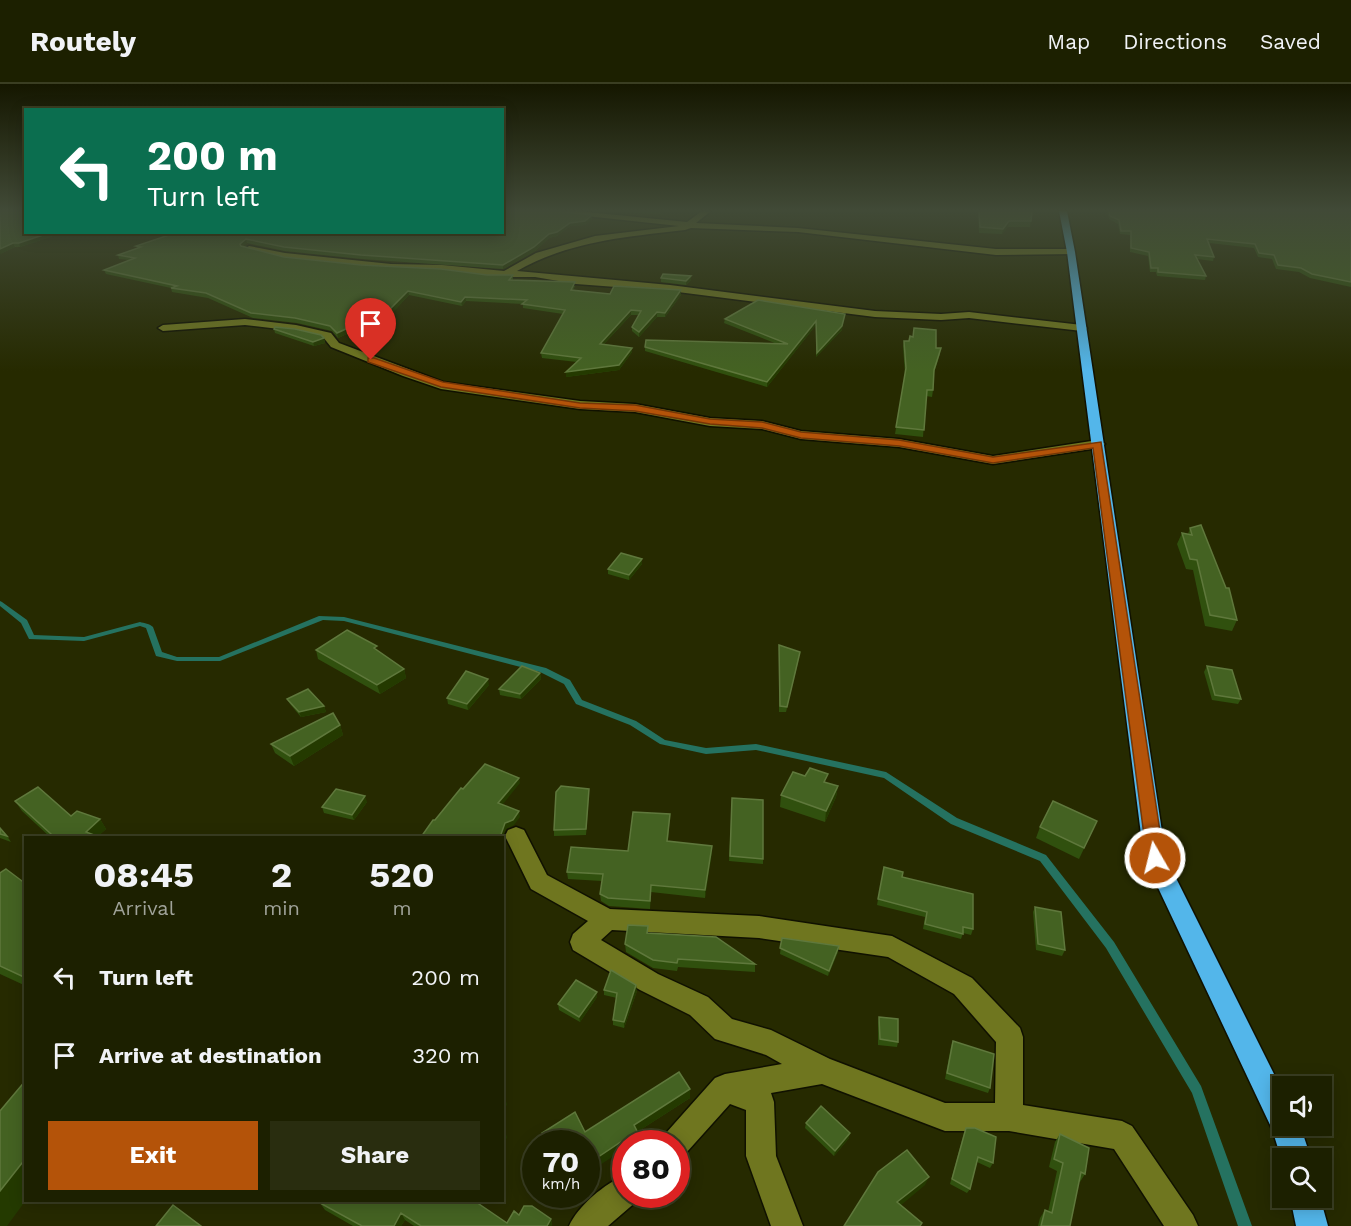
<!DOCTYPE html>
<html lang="en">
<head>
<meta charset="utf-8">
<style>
  body { margin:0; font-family:"Work Sans",sans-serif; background:#292d0f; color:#f1f3f6; height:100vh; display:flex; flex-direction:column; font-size:22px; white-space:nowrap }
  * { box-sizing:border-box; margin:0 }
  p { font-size:20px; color:#a0a399 }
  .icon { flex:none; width:33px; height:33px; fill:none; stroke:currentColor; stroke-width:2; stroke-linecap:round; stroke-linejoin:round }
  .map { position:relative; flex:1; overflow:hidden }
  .panel { position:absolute; left:24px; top:752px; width:480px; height:366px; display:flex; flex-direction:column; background:#1c2000; border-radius:0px; box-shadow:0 3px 15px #0003,0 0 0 2px #3a3e22 }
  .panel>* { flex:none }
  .banner { position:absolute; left:24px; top:24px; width:480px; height:126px; border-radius:0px; box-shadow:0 3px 15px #0003,0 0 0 2px #3a3e22; background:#0b6e4f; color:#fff; overflow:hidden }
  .tools { position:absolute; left:1272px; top:992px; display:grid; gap:12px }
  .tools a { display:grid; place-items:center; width:60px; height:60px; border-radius:0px; background:#1c2000; box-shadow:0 3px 15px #0003,0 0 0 2px #3a3e22; font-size:30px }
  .speed { position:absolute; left:522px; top:1046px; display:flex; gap:12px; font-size:30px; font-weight:700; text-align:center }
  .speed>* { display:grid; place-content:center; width:78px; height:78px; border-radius:50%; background:#1c2000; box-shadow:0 3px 15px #0003,0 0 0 2px #3a3e22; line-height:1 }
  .speed small { font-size:15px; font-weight:400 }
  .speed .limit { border:9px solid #d22; background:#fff; color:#111 }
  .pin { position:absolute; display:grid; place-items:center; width:51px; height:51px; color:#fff; margin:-62px -26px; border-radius:50% 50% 50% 0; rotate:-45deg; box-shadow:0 0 6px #0007 }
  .pin .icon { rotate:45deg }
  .me { position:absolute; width:66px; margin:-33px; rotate:352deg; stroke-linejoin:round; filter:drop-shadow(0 0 4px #0008) }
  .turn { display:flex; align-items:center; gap:21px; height:126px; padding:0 24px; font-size:27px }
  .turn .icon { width:78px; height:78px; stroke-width:2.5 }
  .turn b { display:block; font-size:42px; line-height:51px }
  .eta { display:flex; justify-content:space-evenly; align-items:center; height:102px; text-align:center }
  .eta b { font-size:36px; font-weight:700; line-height:42px }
  .primary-button { display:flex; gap:12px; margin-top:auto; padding:12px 24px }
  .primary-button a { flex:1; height:69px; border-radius:0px; background:#b45309; color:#fff; font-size:24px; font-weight:700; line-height:69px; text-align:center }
  .primary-button a+a { background:#292d0f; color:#f1f3f6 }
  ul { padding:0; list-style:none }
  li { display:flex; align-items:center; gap:18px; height:78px; padding:0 24px }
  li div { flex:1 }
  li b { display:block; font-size:22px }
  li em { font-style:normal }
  header { display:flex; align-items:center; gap:36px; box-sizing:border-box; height:84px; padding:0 30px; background:#1c2000; border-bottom:2px solid #3a3e22 }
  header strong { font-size:28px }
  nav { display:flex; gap:33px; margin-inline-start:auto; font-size:21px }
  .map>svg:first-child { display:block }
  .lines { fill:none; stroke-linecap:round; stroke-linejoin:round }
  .stream { fill:#257260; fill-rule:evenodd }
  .street-casing { stroke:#101100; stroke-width:3 }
  .highway-casing { stroke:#101100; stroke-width:3 }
  .street { fill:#6f761f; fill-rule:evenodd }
  .highway { fill:#53b6ea; fill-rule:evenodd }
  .wall { fill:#30500e }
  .shaded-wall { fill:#243a00 }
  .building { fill:#446222; stroke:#5f783c; stroke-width:1.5 }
  .route { fill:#b45309; stroke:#753606; stroke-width:1.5 }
</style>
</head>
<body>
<header>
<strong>Routely</strong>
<nav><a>Map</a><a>Directions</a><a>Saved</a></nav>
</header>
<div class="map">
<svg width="1351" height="1142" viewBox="0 0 1351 1142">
  <rect width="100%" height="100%" fill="#262a00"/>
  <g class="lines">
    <path class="stream" d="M0,517L2,518L27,536L34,551L84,553L140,538C144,539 150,540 153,543L162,568L177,573H219L319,532L344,533L546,584L570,596L582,616L636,637L665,656L706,664L756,660L886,688L957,734L1046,771L1114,858L1201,1002L1252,1142H1238L1192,1009L1106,864L1040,777L951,740L884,694L756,666L706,670L660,660L630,641L576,620L564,600L540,588L344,537L323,536L220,577H177L156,572L146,544L140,542L84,557L29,555L21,539L0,522Z"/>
    <defs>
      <g id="street">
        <path d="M554,127H577L687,138L702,127H711L696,139L798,144L996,165H1071L1074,166V170L996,171L798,148L691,144L685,146C625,153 570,157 517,187L670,201L875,227L941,230L969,228L1082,241L1087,244L1082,247L969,234L941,236L875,233L670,207L576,200L535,193H488L442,187L391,186L285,175L245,165L249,162L285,169L391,180L442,181L504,187L536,169L595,152L679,142L558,129Z"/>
        <polygon points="245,235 296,241 331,249 339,259 443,298 580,317 635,320 710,334 762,337 801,347 899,355 993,372 1098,356 1105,360 1098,364 993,380 899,363 801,355 762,345 710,342 635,328 580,325 441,305 403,292 331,263 323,253 296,247 245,241 163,247 158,244 163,241"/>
        <path d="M516,743L524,746L547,791L610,825L759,832L892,852L972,894L1020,944L1023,953V1021L1122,1037L1132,1042L1193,1131L1198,1142H1164L1114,1065L1009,1047H945L822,1000L771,1009L774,1018L776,1072L803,1142H771L746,1072V1026L730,1020L686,1069L676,1073V1059H661L666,1049L715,994L725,990L782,980L766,971L715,955L690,931L640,906L573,866L570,858L573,850L588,837L531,805L505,752L508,746ZM612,846L759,854L888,873L954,910L996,958L995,1019H945L830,975L771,946L732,935L708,913L658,890L601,856Z"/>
        <path d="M626,1091V1110H640L637,1117L608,1142H569C578,1122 605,1099 626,1091Z"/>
      </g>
      <g id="highway">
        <polygon points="1059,127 1067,127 1075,168 1166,774 1282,1006 1282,1041 1300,1041 1311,1074 1282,1074 1282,1077 1272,1045 1144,774 1067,168"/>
        <polygon points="1290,1113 1320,1113 1328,1142 1296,1142"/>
      </g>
    </defs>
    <use href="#street" class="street-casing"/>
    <use href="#highway" class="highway-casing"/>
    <use href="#street" class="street"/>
    <use href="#highway" class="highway"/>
  </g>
  <g class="wall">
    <polygon points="591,127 674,127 673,128 661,127 660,130"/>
    <polygon points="978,127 1032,127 1030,143 1008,143 1002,150 979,149"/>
    <polygon points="1107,127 1351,127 1351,203 1310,194 1299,188 1276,185 1272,175 1258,173 1254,164 1209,159 1214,173 1213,177 1197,175 1206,192 1205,196 1157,192 1156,188 1150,188 1148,172 1130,168 1130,151 1120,150 1118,140 1109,135"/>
    <polygon points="557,128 592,135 585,141 570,142 557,152 549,154 535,167 503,185 362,175 285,167 247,159 242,163 284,173 361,181 487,191 513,191 513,196 575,202 573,206 610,210 681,206 681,211 665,233 657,233 639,253 632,247 632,243 639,231 631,231 604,260 632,264 632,268 619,286 566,293 566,288 577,278 542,274 541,269 563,230 523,224 523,220 466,217 462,222 409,211 391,230 338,254 332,247 297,239 253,234 208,214 172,208 171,204 106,190 104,186 129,176 119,175 118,171 137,164 136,162 174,150 165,148 502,148"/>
    <polygon points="26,148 65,148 20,163 15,163 0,170"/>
    <polygon points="691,192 691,196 686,201 661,198 661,194"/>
    <polygon points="758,216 842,246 816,273 816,241 767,303 645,267 645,263 777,260 724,239 725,235"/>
    <polygon points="274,245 324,254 325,259 314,262 275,249"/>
    <polygon points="904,257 909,257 936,264 940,270 934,289 933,306 932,313 926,312 923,353 895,350 905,290 903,262"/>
    <polygon points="1190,444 1237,536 1232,547 1205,542 1193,486 1186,485 1177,460 1182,449 1188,450"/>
    <polygon points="642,475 642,480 629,496 608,490 608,485"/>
    <polygon points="779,561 799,574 786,628 779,628"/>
    <polygon points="316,566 378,567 404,585 406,594 380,610 318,575"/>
    <polygon points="1207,582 1241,615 1238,620 1212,616 1204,588"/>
    <polygon points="540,589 541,595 521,615 500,611 499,605"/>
    <polygon points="489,601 468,626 448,620 447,614"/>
    <polygon points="287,615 324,622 326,628 301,633 290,620"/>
    <polygon points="340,641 343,651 294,682 275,669 271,660"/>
    <polygon points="827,699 838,702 836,713 825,738 780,723 781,711"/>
    <polygon points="589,705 589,710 586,751 554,752 554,746"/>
    <polygon points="732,714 763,775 763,780 729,777"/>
    <polygon points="15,717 71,732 100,735 106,745 97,753 49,752 22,727"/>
    <polygon points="367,718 354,736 324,729 322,723"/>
    <polygon points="670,730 668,757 712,762 705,814 651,808 650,825 609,822 601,817 600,810 602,797 568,795 567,788 628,767"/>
    <polygon points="1097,737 1079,775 1036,754 1040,743"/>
    <polygon points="0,744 7,752 11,758 0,754"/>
    <polygon points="884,783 902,793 973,845 971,851 963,849 961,855 923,845 925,833 877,821"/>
    <polygon points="0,789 26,800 26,902 0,890"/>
    <polygon points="1035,823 1065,866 1062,872 1036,866 1033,828"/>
    <polygon points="648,842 648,849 755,880 755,888 678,883 677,887 653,884 626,868 625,860"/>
    <polygon points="782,854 838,868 828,892 780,870"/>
    <polygon points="604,906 637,907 624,944 613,941 613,936 617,914 604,911"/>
    <polygon points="597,908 597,913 580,938 559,926 558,920"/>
    <polygon points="879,933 898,958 897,963 878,961 878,938"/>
    <polygon points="953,957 990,1004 988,1009 945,995 951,962"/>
    <polygon points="690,1005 690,1014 637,1048 638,1056 633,1059 544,1059 544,1058 542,1049 585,1048"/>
    <polygon points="806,1039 849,1054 834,1072 805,1044"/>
    <polygon points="966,1044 993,1079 990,1084 977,1078 970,1105 967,1109 950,1100 964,1049"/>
    <polygon points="1060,1050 1085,1090 1080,1098 1079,1097 1070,1142 1038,1142 1040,1134 1045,1126 1048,1128 1057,1087 1049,1083 1055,1058"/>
    <polygon points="320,1119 507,1139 519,1131 551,1135 552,1142 414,1142 405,1136 401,1142 353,1142 325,1126"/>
  </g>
  <g class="shaded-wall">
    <polygon points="592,131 592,135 585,141 570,142 557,152 549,154 535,167 503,185 503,181 549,150 570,139"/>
    <polygon points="1009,137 1008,143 1002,150 1003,145"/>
    <polygon points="52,148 65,148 20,163 19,159"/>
    <polygon points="246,155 247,159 241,164 240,160"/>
    <polygon points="13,159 15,163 0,170 0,165"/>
    <polygon points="691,192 691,196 686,201 686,197"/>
    <polygon points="681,206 681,211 665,233 665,229"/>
    <polygon points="408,207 409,211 391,230 338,254 337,249"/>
    <polygon points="465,213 466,217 462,222 461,218"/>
    <polygon points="631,226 631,231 600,264 600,260"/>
    <polygon points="657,228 657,233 639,253 639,248"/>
    <polygon points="845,230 842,246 816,273 817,269"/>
    <polygon points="816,237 816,241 767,303 767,298"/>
    <polygon points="324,254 325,259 314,262 313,258"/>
    <polygon points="632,264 632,268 619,286 566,293 566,288"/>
    <polygon points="642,475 642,480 629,496 629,491"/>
    <polygon points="404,585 406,594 380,610 377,601"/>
    <polygon points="540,589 541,595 521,615 520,610"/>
    <polygon points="488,595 489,601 468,626 467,620"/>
    <polygon points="324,622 326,628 301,633 299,628"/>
    <polygon points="340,641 343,651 294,682 290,672"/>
    <polygon points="519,694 520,699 499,725 498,719"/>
    <polygon points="838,702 836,713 825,738 826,727"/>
    <polygon points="365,712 367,718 354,736 352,731"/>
    <polygon points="519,727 520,733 514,741 506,745 502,754 502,753 500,753 505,739"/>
    <polygon points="100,735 106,745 97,753 89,753 86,748"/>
    <polygon points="712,762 712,770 705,814 705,806"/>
    <polygon points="839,862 838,868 828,892 829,887"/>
    <polygon points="636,901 637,907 624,944 624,938"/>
    <polygon points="597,908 597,913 580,938 579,933"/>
    <polygon points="690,1005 690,1014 637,1048 638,1056 633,1059 626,1059 626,1064 586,1090 586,1081 634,1041"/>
    <polygon points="505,1013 507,1021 502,1025 502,1015"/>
    <polygon points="505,1046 507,1054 502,1058 502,1048"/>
    <polygon points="850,1049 849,1054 834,1072 835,1067"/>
    <polygon points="26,1074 26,1116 7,1142 0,1142 0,1107"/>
    <polygon points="929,1093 925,1101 894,1127 897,1118"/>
    <polygon points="401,1129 405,1136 401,1142 394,1142"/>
    <polygon points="551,1135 552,1142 547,1142"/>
  </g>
  <g class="building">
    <polygon points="0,127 26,127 26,148 52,148 19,159 13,159 0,165"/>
    <polygon points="502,127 556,127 592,131 585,137 570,139 557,148 549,150 534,163 503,181 361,171 284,163 246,155 240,160 241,162 284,173 361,181 441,185 487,191 513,191 509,196 575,198 571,206 610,210 614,202 681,206 665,229 657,228 639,248 632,243 641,227 631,226 600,260 632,264 619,281 566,288 581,274 541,269 565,226 522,220 527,216 465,213 461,218 408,207 390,225 337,249 330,242 295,234 251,229 206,209 171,204 177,202 104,186 135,174 118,171 141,163 136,162 178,148 502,148"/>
    <polygon points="979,127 1032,127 1031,137 1009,137 1003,145 980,143"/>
    <polygon points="1109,127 1351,127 1351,198 1312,190 1301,184 1278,181 1274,171 1259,169 1255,160 1207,155 1214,173 1195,171 1206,192 1158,188 1158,184 1151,184 1149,168 1131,164 1131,147 1121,147 1119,136 1110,132"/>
    <polygon points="663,190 691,192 686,197 661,194"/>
    <polygon points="758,216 845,230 842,242 817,269 816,237 767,298 645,263 646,256 788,260 725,235"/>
    <polygon points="275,243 295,245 321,251 324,254 313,258 274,245"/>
    <polygon points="914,244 936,246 936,264 941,264 934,286 933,306 927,306 924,346 896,343 906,284 904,257 909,257 910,252 913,253"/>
    <polygon points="1201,441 1226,504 1229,504 1237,536 1210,531 1197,476 1190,475 1182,449 1192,451 1190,444"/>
    <polygon points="621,469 642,475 629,491 608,485"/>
    <polygon points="347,546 377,562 374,564 404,585 377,601 316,566"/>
    <polygon points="779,561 800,568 787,623 780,622"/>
    <polygon points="522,582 540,589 520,610 499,605"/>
    <polygon points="1207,582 1232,586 1241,615 1215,611"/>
    <polygon points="466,587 488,595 467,620 447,614"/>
    <polygon points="308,605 324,622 299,628 287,615"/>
    <polygon points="333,629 340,641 290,672 271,660"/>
    <polygon points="485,680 519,694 498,719 519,727 513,736 505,739 500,753 421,753 433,736 435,736 461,704 463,705"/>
    <polygon points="810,684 828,690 824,698 838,702 826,727 781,711 793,688 805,692"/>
    <polygon points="561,702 589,705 586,745 554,746 556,708"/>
    <polygon points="38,703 71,732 77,727 100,735 86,748 97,752 95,753 48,753 51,750 15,717"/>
    <polygon points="336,705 365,712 352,731 322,723"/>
    <polygon points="732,714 763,716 763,775 730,772"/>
    <polygon points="1053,717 1097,737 1084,764 1040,743"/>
    <polygon points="633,728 670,730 667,757 712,762 705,806 651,801 650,817 608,814 600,810 603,790 567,788 571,763 628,767"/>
    <polygon points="0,744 7,752 0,750"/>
    <polygon points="884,783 903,788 902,793 973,810 973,845 963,843 963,850 925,840 927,828 878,815"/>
    <polygon points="6,785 26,800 26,894 0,882 0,789"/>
    <polygon points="1035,823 1061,828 1065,866 1038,860"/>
    <polygon points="628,841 648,842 647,849 716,853 755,880 678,875 677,879 653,876 625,860"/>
    <polygon points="782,854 839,862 829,887 780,864"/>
    <polygon points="611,886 636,901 624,938 613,936 617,909 604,906"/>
    <polygon points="576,896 597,908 579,933 558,920"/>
    <polygon points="879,933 898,935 898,958 880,955"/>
    <polygon points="953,957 994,970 990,1004 947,989"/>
    <polygon points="679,988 690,1005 634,1041 637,1047 586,1081 586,1059 547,1059 542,1049 575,1028 585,1048"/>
    <polygon points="26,996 26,1074 0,1107 0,1027"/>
    <polygon points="821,1022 850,1049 835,1067 806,1039"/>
    <polygon points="966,1044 975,1044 996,1053 993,1079 978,1073 970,1105 952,1095"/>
    <polygon points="1060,1050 1089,1064 1085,1090 1081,1088 1070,1142 1041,1142 1045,1126 1052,1129 1063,1079 1054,1075"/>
    <polygon points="907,1066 929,1093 897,1118 922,1139 920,1142 844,1142 878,1088"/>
    <polygon points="322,1116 473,1116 507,1139 514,1127 519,1131 524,1122 532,1122 551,1135 547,1142 421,1142 401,1129 394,1142 362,1142 320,1119"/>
    <polygon points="173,1121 201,1142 156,1142"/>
  </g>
  <linearGradient id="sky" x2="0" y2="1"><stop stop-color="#151700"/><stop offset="0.44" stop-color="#414a37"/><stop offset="1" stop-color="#414a37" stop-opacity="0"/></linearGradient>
  <rect width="1351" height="287" fill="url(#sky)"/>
  <polygon class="route" points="368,274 374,274 443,298 580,319 635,321 710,335 762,338 801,348 899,356 993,373 1101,358 1164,774 1161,779 1155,781 1149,779 1147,774 1093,364 993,379 899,362 801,354 762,344 710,340 635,327 580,324 441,303 368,278"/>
</svg>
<div class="tools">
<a><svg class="icon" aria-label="sound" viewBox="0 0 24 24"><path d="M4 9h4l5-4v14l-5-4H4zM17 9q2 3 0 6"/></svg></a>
<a><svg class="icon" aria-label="search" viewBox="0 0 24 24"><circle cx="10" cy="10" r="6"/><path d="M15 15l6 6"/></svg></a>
</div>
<div class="speed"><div>70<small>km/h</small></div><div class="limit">80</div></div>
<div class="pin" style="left:371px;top:276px;background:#d93025"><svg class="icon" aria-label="arrive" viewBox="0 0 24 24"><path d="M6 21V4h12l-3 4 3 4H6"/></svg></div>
<svg class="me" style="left:1155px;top:774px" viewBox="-20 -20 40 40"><circle r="17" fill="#b45309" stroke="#fff" stroke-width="3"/><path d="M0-11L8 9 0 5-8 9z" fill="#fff"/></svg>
<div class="banner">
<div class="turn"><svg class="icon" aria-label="left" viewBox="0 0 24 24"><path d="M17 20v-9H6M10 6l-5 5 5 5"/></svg><div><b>200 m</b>Turn left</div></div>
</div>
<section class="panel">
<div class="eta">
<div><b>08:45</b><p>Arrival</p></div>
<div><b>2</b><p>min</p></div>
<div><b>520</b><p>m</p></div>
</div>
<ul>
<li><svg class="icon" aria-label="left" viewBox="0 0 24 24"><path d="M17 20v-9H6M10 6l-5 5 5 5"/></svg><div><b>Turn left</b></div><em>200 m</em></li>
<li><svg class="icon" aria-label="arrive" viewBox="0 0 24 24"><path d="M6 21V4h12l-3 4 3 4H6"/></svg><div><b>Arrive at destination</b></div><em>320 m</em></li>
</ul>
<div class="primary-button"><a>Exit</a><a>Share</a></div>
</section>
</div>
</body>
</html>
